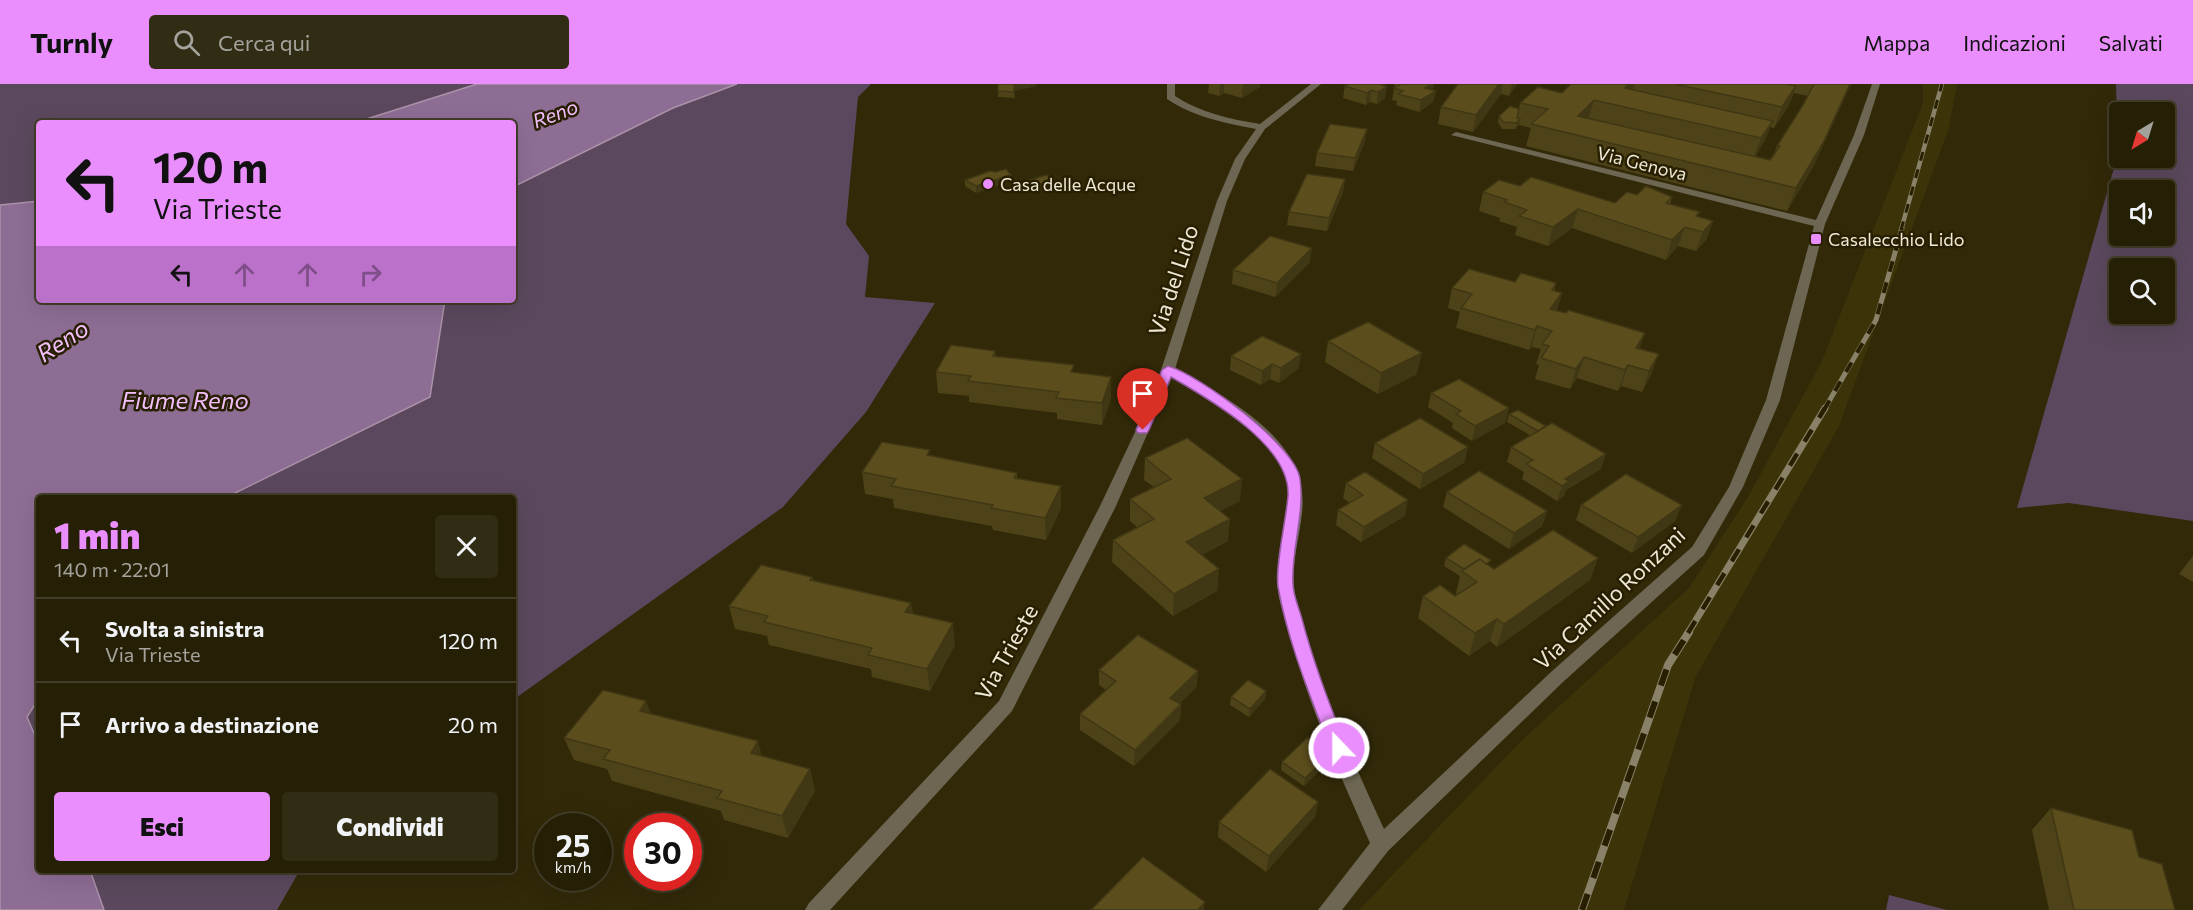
<!DOCTYPE html>
<html lang="it">
<head>
<meta charset="utf-8">
<style>
  body { margin:0; font-family:Commissioner,sans-serif; background:#312c14; color:#f1f3f6; height:100vh; display:flex; flex-direction:column; font-size:22px; white-space:nowrap }
  * { box-sizing:border-box; margin:0 }
  p { font-size:20px; color:#a3a29b }
  .icon { flex:none; width:33px; height:33px; fill:none; stroke:currentColor; stroke-width:2; stroke-linecap:round; stroke-linejoin:round }
  .map { position:relative; flex:1; overflow:hidden }
  .drawer { position:absolute; left:36px; top:411px; width:480px; height:378px; display:flex; flex-direction:column; background:#251f06; border-radius:6px; box-shadow:0 6px 24px #0002,0 0 0 2px #423d28 }
  .drawer>* { flex:none }
  .hud { position:absolute; left:36px; top:36px; width:480px; height:183px; border-radius:6px; box-shadow:0 6px 24px #0002,0 0 0 2px #423d28; background:#ea8dfd; color:#111; overflow:hidden }
  .needle { width:39px; rotate:218deg }
  .controls { position:absolute; left:2109px; top:18px; display:grid; gap:12px }
  .controls a { display:grid; place-items:center; width:66px; height:66px; border-radius:6px; background:#251f06; box-shadow:0 6px 24px #0002,0 0 0 2px #423d28; font-size:30px }
  .speed { position:absolute; left:534px; top:729px; display:flex; gap:12px; font-size:30px; font-weight:700; text-align:center }
  .speed>* { display:grid; place-content:center; width:78px; height:78px; border-radius:50%; background:#251f06; box-shadow:0 6px 24px #0002,0 0 0 2px #423d28; line-height:1 }
  .speed small { font-size:15px; font-weight:400 }
  .speed .limit { border:9px solid #d22; background:#fff; color:#111 }
  .pin { position:absolute; display:grid; place-items:center; width:51px; height:51px; color:#fff; margin:-62px -26px; border-radius:50% 50% 50% 0; rotate:-45deg; box-shadow:0 0 6px #0007 }
  .pin .icon { rotate:45deg }
  .me { position:absolute; width:66px; margin:-33px; rotate:338deg; stroke-linejoin:round; filter:drop-shadow(0 0 4px #0008) }
  .turn { display:flex; align-items:center; gap:21px; height:126px; padding:0 18px; font-size:27px }
  .turn .icon { width:78px; height:78px; stroke-width:2.5 }
  .turn b { display:block; font-size:42px; line-height:51px }
  .lanes { display:flex; align-items:center; height:57px; padding:0 18px; background:#0003; justify-content:center; gap:30px; direction:ltr }
  .lanes .off { opacity:.35 }
  .round { display:grid; place-items:center; flex:none; width:63px; height:63px; border-radius:6px; background:#312c14 }
  .head { display:flex; align-items:center; justify-content:space-between; height:102px; padding:0 18px }
  h1 { font-size:36px; font-weight:800; line-height:45px; color:#ea8dfd }
  .button { display:flex; gap:12px; margin-top:auto; padding:12px 18px }
  .button a { flex:1; height:69px; border-radius:6px; background:#ea8dfd; color:#111; font-size:24px; font-weight:800; line-height:69px; text-align:center }
  .button a+a { background:#312c14; color:#f1f3f6 }
  ul { padding:0; list-style:none }
  li { display:flex; align-items:center; gap:18px; height:84px; padding:0 18px; border-top:2px solid #423d28 }
  li div { flex:1 }
  li b { display:block; font-size:22px }
  li em { font-style:normal }
  header { display:flex; align-items:center; gap:36px; box-sizing:border-box; height:84px; padding:0 30px; background:#ea8dfd; color:#111 }
  header strong { font-size:28px }
  nav { display:flex; gap:33px; margin-inline-start:auto; font-size:21px }
  .search { width:420px; height:54px; background:#312c14; display:flex; align-items:center; gap:15px; box-sizing:border-box; padding:0 21px; border-radius:6px; color:#a3a29b; font-size:22px }
  .map>svg:first-child { display:block }
  .built { fill:#3d3308 }
  .green { fill:#5b485e; fill-rule:evenodd }
  .water { fill:#8e6d94; stroke:#ab92a8; stroke-width:1.5 }
  .lines { fill:none; stroke-linecap:round; stroke-linejoin:round }
  .street { fill:#6c6652; fill-rule:evenodd }
  .rail-far3-casing { stroke:#898268; stroke-width:4.5 }
  .rail-far2-casing { stroke:#898268; stroke-width:5 }
  .rail-far1-casing { stroke:#898268; stroke-width:7 }
  .rail-casing { stroke:#898268; stroke-width:8 }
  .rail-far3 { stroke:#281f00; stroke-width:3; stroke-dasharray:9; stroke-linecap:butt }
  .rail-far2 { stroke:#281f00; stroke-width:4; stroke-dasharray:11; stroke-linecap:butt }
  .rail-far1 { stroke:#281f00; stroke-width:4.5; stroke-dasharray:14; stroke-linecap:butt }
  .rail { stroke:#281f00; stroke-width:6; stroke-dasharray:17; stroke-linecap:butt }
  .wall { fill:#4e4318; fill-rule:evenodd }
  .shaded-wall { fill:#403714 }
  .building { fill:#5b4e1c; stroke:#403714; stroke-width:1.5 }
  .route { fill:#ea8dfd; stroke:#985ca4; stroke-width:1.5 }
  .poi-dot { fill:#ea8dfd; stroke:#281f00; stroke-width:2 }
  .labels { text-anchor:middle; dominant-baseline:central; stroke-width:5; stroke-linejoin:round; paint-order:stroke }
  .far-street-label { font-size:18px; fill:#eee9d7; stroke:#281f00 }
  .far-poi-label { font-size:18px; fill:#eee9d7; stroke:#281f00; text-anchor:start }
  .far-water-label { font-size:20px; font-style:italic; fill:#f2bffc; stroke:#281f00 }
  .street-label { font-size:22px; fill:#eee9d7; stroke:#281f00 }
  .water-label { font-size:24px; font-style:italic; fill:#f2bffc; stroke:#281f00 }
</style>
</head>
<body>
<header>
<strong>Turnly</strong>
<div class="search"><svg class="icon" aria-label="search" viewBox="0 0 24 24"><circle cx="10" cy="10" r="6"/><path d="M15 15l6 6"/></svg>Cerca qui</div>
<nav><a>Mappa</a><a>Indicazioni</a><a>Salvati</a></nav>
</header>
<div class="map">
<svg width="2193" height="826" viewBox="0 0 2193 826">
  <rect width="100%" height="100%" fill="#312908"/>
  <polygon class="built" points="1923,0 1957,0 1949,44 1839,342 1696,592 1624,826 1359,826 1520,658 1689,504 1748,413 1822,277 1923,19"/>
  <g class="green">
    <path d="M0,0H871L858,13L846,140L869,172L865,213L935,219L866,328L783,423L513,616V414H39V786H300L277,826H0ZM39,39H513V216H39Z"/>
    <path d="M2116,0H2193V437L2069,419L2017,424L2118,70ZM2120,28H2164V74H2120ZM2120,106H2164V152H2120ZM2120,184H2164V230H2120Z"/>
    <polygon points="1889,811 1947,826 1886,826"/>
  </g>
  <g class="water">
    <polygon points="477,0 737,0 673,24 513,103 513,39 354,39"/>
    <polygon points="39,117 39,216 445,216 430,313 225,414 39,414 39,614 27,633 39,661 39,786 90,786 104,826 0,826 0,121"/>
  </g>
  <g class="lines">
    <path class="street" d="M1167,0H1175V12C1201,29 1230,35 1260,40L1311,0H1321L1265,45L1245,75L1227,117L1175,285C1229,315 1311,356 1302,429C1299,458 1289,486 1296,515C1316,595 1350,671 1384,745L1551,588L1692,463L1729,403L1766,316L1814,142L1451,51L1456,48L1816,136L1854,51L1872,0H1880L1864,51L1825,140L1780,316L1743,403L1704,471L1563,598L1388,767L1342,826H1318L1370,759C1340,691 1309,623 1290,551C1286,536 1280,522 1278,507C1273,470 1299,424 1285,389C1267,347 1210,315 1172,293L1116,422L1012,627L830,826H805L809,819L999,617L1100,422L1136,346L1161,286L1217,117L1235,75L1256,45C1224,39 1194,33 1167,15Z"/>
    <defs>
      <polyline id="rail-far3" points="1901,146 1942,0"/>
      <polyline id="rail-far2" points="1824,326 1876,236 1902,144"/>
      <polyline id="rail-far1" points="1688,549 1825,324"/>
      <polyline id="rail" points="1582,826 1668,581 1689,548"/>
    </defs>
    <use href="#rail-far3" class="rail-far3-casing"/>
    <use href="#rail-far2" class="rail-far2-casing"/>
    <use href="#rail-far1" class="rail-far1-casing"/>
    <use href="#rail" class="rail-casing"/>
    <use href="#rail-far3" class="rail-far3"/>
    <use href="#rail-far2" class="rail-far2"/>
    <use href="#rail-far1" class="rail-far1"/>
    <use href="#rail" class="rail"/>
  </g>
  <g class="wall">
    <polygon points="998,0 1036,0 1036,2 1014,7 1015,14 998,13"/>
    <polygon points="1209,0 1260,0 1260,3 1242,14 1224,9 1219,12 1208,9"/>
    <polygon points="1386,0 1385,14 1377,20 1370,18 1366,21 1343,14 1345,2"/>
    <polygon points="1395,0 1434,0 1433,6 1436,7 1433,18 1419,28 1396,21 1397,17 1392,16"/>
    <polygon points="1458,0 1517,0 1509,12 1501,10 1473,48 1438,40 1441,23"/>
    <path d="M1571,0H1851L1814,81L1787,127L1526,62L1531,44L1519,41L1515,45H1502L1498,38L1499,32L1519,25L1520,19L1562,9ZM1794,9L1808,12L1803,21L1777,62L1772,74L1770,76L1755,73L1764,58L1770,43L1774,44L1788,23Z"/>
    <polygon points="1367,45 1365,57 1353,87 1315,82 1317,69"/>
    <polygon points="1345,95 1343,108 1327,147 1287,141 1289,128"/>
    <polygon points="965,96 1011,97 976,109 965,102"/>
    <polygon points="1026,97 1055,102 1036,108 1026,104"/>
    <polygon points="1520,102 1615,119 1637,111 1672,113 1670,120 1698,133 1713,137 1706,156 1696,167 1678,162 1666,176 1572,144 1548,162 1515,151 1517,143 1499,137 1500,134 1479,127 1483,108"/>
    <polygon points="1310,178 1275,213 1232,200 1233,186"/>
    <polygon points="1515,198 1556,199 1554,207 1562,209 1557,226 1640,265 1651,291 1642,308 1621,302 1618,307 1577,294 1570,305 1535,295 1539,281 1536,280 1541,265 1532,263 1529,266 1456,244 1460,228 1448,224 1452,204"/>
    <polygon points="1328,257 1417,290 1378,310 1325,278"/>
    <polygon points="995,267 996,272 1074,288 1111,293 1111,314 1102,341 1057,335 1057,329 969,318 969,312 938,309 936,288"/>
    <polygon points="1231,272 1299,284 1279,299 1270,295 1261,301 1230,286"/>
    <polygon points="1431,309 1509,324 1505,339 1472,357 1452,344 1453,339 1428,323"/>
    <polygon points="1509,330 1601,385 1566,406 1564,412 1557,417 1522,395 1524,388 1507,378 1511,363 1530,351 1507,338"/>
    <polygon points="1375,359 1465,378 1420,405 1372,374"/>
    <polygon points="930,371 1017,389 1017,394 1061,402 1061,424 1046,456 993,446 992,442 894,424 893,415 865,410 862,388"/>
    <polygon points="1145,374 1240,417 1220,427 1228,457 1202,471 1219,485 1217,507 1173,532 1112,478 1113,456 1137,443 1130,437 1130,415 1154,403 1144,396"/>
    <polygon points="1346,399 1405,432 1361,458 1336,441 1338,426 1350,419 1343,414"/>
    <polygon points="1447,408 1547,427 1542,442 1509,465 1443,423"/>
    <polygon points="1581,421 1676,436 1632,469 1576,436"/>
    <polygon points="2193,472 2193,498 2179,490"/>
    <polygon points="1446,474 1489,481 1494,485 1598,474 1590,496 1497,563 1490,557 1469,572 1418,534 1423,512 1455,512 1457,510 1456,509 1460,492 1444,482"/>
    <polygon points="812,493 813,496 911,519 913,530 955,561 930,607 872,593 871,585 769,561 767,552 735,545 729,522"/>
    <polygon points="1099,586 1197,602 1179,620 1181,620 1180,636 1134,682 1080,646 1080,630 1106,606 1099,601"/>
    <polygon points="1266,607 1265,615 1249,633 1230,621 1231,613"/>
    <polygon points="651,630 762,672 810,685 815,707 788,754 724,736 721,727 612,697 607,685 574,676 564,654"/>
    <polygon points="1282,678 1319,687 1304,702 1281,686"/>
    <polygon points="1318,718 1315,733 1266,788 1218,753 1219,738"/>
    <polygon points="2051,724 2139,773 2175,826 2049,826 2032,746"/>
  </g>
  <g class="shaded-wall">
    <polygon points="1020,0 1036,0 1036,2 1014,7 1014,1"/>
    <polygon points="1220,0 1224,0 1224,9 1219,12"/>
    <polygon points="1243,0 1260,0 1260,3 1242,14"/>
    <polygon points="1378,0 1386,0 1386,3 1387,3 1385,14 1377,20"/>
    <polygon points="1431,0 1434,0 1433,8 1436,7 1433,18 1419,28 1421,16 1425,4"/>
    <polygon points="1499,0 1503,0 1501,10 1473,48 1476,31"/>
    <polygon points="1512,0 1517,0 1509,12"/>
    <polygon points="1629,0 1635,0 1631,13 1625,4"/>
    <polygon points="1850,0 1851,0 1814,81 1787,127 1796,104"/>
    <polygon points="1796,2 1788,23 1774,44 1782,23"/>
    <polygon points="1371,6 1370,18 1366,21 1367,9"/>
    <polygon points="1594,16 1588,37 1578,32"/>
    <polygon points="1520,35 1519,41 1515,45 1517,39"/>
    <polygon points="1773,37 1764,58 1753,76 1761,54"/>
    <polygon points="1367,45 1365,57 1353,87 1355,74"/>
    <polygon points="1011,91 1011,97 976,109 976,102"/>
    <polygon points="1054,95 1055,102 1036,108 1035,102"/>
    <polygon points="1345,95 1343,108 1327,147 1329,134"/>
    <polygon points="1578,125 1572,144 1548,162 1553,143"/>
    <polygon points="1713,137 1706,156 1696,167 1703,148"/>
    <polygon points="1685,143 1678,162 1666,176 1672,156"/>
    <polygon points="1312,164 1310,178 1275,213 1277,199"/>
    <polygon points="1562,209 1556,229 1550,225"/>
    <polygon points="1537,242 1532,263 1529,266 1535,246"/>
    <polygon points="1645,249 1638,269 1629,284 1636,264"/>
    <polygon points="1422,269 1417,290 1378,310 1381,289"/>
    <polygon points="1301,270 1299,284 1279,299 1281,284"/>
    <polygon points="1659,270 1651,291 1642,308 1649,287"/>
    <polygon points="1584,273 1577,294 1570,305 1576,285"/>
    <polygon points="1272,280 1270,295 1261,301 1262,287"/>
    <polygon points="1628,281 1621,302 1618,307 1625,286"/>
    <polygon points="1111,293 1111,314 1102,341 1102,319"/>
    <polygon points="1509,324 1505,339 1472,357 1475,342"/>
    <polygon points="1468,363 1465,378 1420,405 1423,390"/>
    <polygon points="1606,370 1601,385 1566,406 1564,412 1557,417 1562,402 1565,395"/>
    <polygon points="1242,395 1240,417 1202,436 1204,414"/>
    <polygon points="1061,402 1061,424 1046,456 1045,434"/>
    <polygon points="1408,416 1405,432 1361,458 1364,443"/>
    <polygon points="1682,421 1676,436 1632,469 1638,453"/>
    <polygon points="1547,427 1542,442 1509,465 1514,449"/>
    <polygon points="1230,435 1228,457 1185,480 1186,458"/>
    <polygon points="1598,474 1590,496 1497,563 1504,540"/>
    <polygon points="1219,485 1217,507 1173,532 1174,510"/>
    <polygon points="911,519 914,541 905,528"/>
    <polygon points="1497,535 1490,557 1469,572 1475,549"/>
    <polygon points="953,539 955,561 930,607 927,585"/>
    <polygon points="1198,587 1197,602 1169,629 1170,614"/>
    <polygon points="1266,607 1265,615 1249,633 1250,625"/>
    <polygon points="646,617 655,639 640,627"/>
    <polygon points="1181,620 1180,636 1134,682 1135,666"/>
    <polygon points="758,657 764,680 751,669"/>
    <polygon points="1321,679 1319,687 1304,702 1305,694"/>
    <polygon points="810,685 815,707 788,754 782,732"/>
    <polygon points="1318,718 1315,733 1266,788 1269,772"/>
    <polygon points="1205,818 1204,826 1198,826"/>
  </g>
  <g class="building">
    <polygon points="998,0 1020,0 1014,1 1014,8 998,7"/>
    <polygon points="1349,0 1379,0 1387,3 1378,8 1371,6 1367,9 1345,2"/>
    <polygon points="1401,0 1431,0 1425,4 1436,7 1421,16 1398,10 1403,7 1394,4"/>
    <polygon points="1458,0 1499,0 1476,31 1441,23"/>
    <polygon points="1571,0 1629,0 1625,4 1773,37 1761,54 1594,16 1578,32 1770,76 1780,62 1777,62 1803,21 1814,0 1850,0 1823,59 1796,104 1531,40 1548,25 1520,19 1538,3 1562,9"/>
    <polygon points="1675,0 1786,0 1796,2 1782,23"/>
    <polygon points="1510,22 1519,25 1517,34 1520,35 1517,39 1503,38 1499,32"/>
    <polygon points="1330,40 1367,45 1355,74 1317,69"/>
    <polygon points="1006,85 1011,91 976,102 965,96 990,87 996,88"/>
    <polygon points="1307,90 1345,95 1329,134 1289,128"/>
    <polygon points="1046,91 1054,95 1035,102 1026,97"/>
    <polygon points="1531,93 1615,119 1627,108 1637,111 1646,102 1672,113 1666,119 1700,128 1696,132 1713,137 1703,148 1685,143 1672,156 1578,125 1553,143 1519,132 1527,126 1504,118 1507,116 1483,108 1499,96 1520,102"/>
    <polygon points="1270,152 1312,164 1277,199 1233,186"/>
    <polygon points="1469,185 1515,198 1521,189 1556,199 1552,206 1562,209 1550,225 1566,229 1568,226 1645,249 1636,264 1659,270 1649,287 1628,281 1625,286 1584,273 1576,285 1541,274 1549,262 1542,260 1552,247 1537,242 1535,246 1461,224 1472,210 1452,204"/>
    <polygon points="1368,238 1422,269 1381,289 1328,257"/>
    <polygon points="1262,252 1301,270 1281,284 1272,280 1262,287 1231,272"/>
    <polygon points="951,261 995,267 993,272 1074,281 1071,288 1111,293 1102,319 1056,314 1059,308 968,297 971,292 936,288"/>
    <polygon points="1459,295 1509,324 1475,342 1456,330 1461,327 1431,309"/>
    <polygon points="1518,326 1546,342 1538,347 1509,330"/>
    <polygon points="1420,334 1468,363 1423,390 1375,359"/>
    <polygon points="1552,339 1606,370 1565,395 1569,397 1562,402 1526,380 1533,376 1511,363"/>
    <polygon points="1187,354 1242,395 1204,414 1230,435 1186,458 1219,485 1174,510 1113,456 1154,435 1130,415 1171,395 1145,374"/>
    <polygon points="882,358 930,366 927,371 1017,389 1014,394 1061,402 1045,434 991,424 993,421 891,402 896,395 862,388"/>
    <polygon points="1479,387 1547,427 1514,449 1447,408"/>
    <polygon points="1365,388 1408,416 1364,443 1338,426 1363,411 1346,399"/>
    <polygon points="1626,390 1682,421 1638,453 1581,421"/>
    <polygon points="1553,446 1598,474 1504,540 1497,535 1475,549 1423,512 1440,501 1455,512 1477,498 1462,487 1480,475 1494,485"/>
    <polygon points="1464,460 1491,476 1486,480 1480,475 1464,485 1446,474"/>
    <polygon points="761,481 812,493 810,496 911,519 905,528 953,539 927,585 868,571 872,564 764,538 768,532 729,522"/>
    <polygon points="1138,551 1198,587 1170,614 1181,620 1135,666 1080,630 1116,597 1099,586"/>
    <polygon points="1248,596 1266,607 1250,625 1231,613"/>
    <polygon points="603,606 646,617 640,627 758,657 751,669 810,685 782,732 717,714 722,707 603,675 610,666 564,654"/>
    <polygon points="1308,653 1321,679 1305,694 1282,678"/>
    <polygon points="1270,685 1318,718 1269,772 1219,738"/>
    <polygon points="2051,724 2132,746 2139,773 2162,780 2175,826 2074,826"/>
    <polygon points="1143,773 1205,818 1198,826 1091,826"/>
  </g>
  <path class="route" d="M1168,282C1200,291 1296,362 1300,395C1305,430 1291,465 1293,500C1293,511 1299,524 1302,535C1314,581 1329,620 1347,664L1345,669L1339,671L1333,669L1330,664C1310,611 1288,559 1278,503C1275,482 1286,436 1288,412C1291,361 1209,315 1171,293L1149,346L1147,349H1138L1136,346L1162,286Z"/>
  <g class="poi-dot">
    <circle cx="988" cy="100" r="6"/>
    <rect x="1810" y="149" width="12" height="12" rx="3"/>
  </g>
  <g class="labels">
    <g class="far-street-label">
      <text transform="translate(1642 79) rotate(14)">Via Genova</text>
    </g>
    <g class="far-poi-label">
      <text x="1000" y="100">Casa delle Acque</text>
      <text x="1828" y="155">Casalecchio Lido</text>
    </g>
    <g class="far-water-label">
      <text transform="translate(555 29) rotate(-21)">Reno</text>
    </g>
    <g class="street-label">
      <text transform="translate(1173 196) rotate(-72)">Via del Lido</text>
      <text transform="translate(1609 514) rotate(-43)">Via Camillo Ronzani</text>
      <text transform="translate(1006 568) rotate(-61)">Via Trieste</text>
    </g>
    <g class="water-label">
      <text transform="translate(62 256) rotate(-33)">Reno</text>
      <text x="185" y="315">Fiume Reno</text>
    </g>
  </g>
</svg>
<div class="controls">
<a><svg class="needle" viewBox="-14 -14 28 28"><path d="M0-13l5 13h-10z" fill="#e53935"/><path d="M0 13l5-13h-10z" fill="#a3a29b"/></svg></a>
<a><svg class="icon" aria-label="sound" viewBox="0 0 24 24"><path d="M4 9h4l5-4v14l-5-4H4zM17 9q2 3 0 6"/></svg></a>
<a><svg class="icon" aria-label="search" viewBox="0 0 24 24"><circle cx="10" cy="10" r="6"/><path d="M15 15l6 6"/></svg></a>
</div>
<div class="speed"><div>25<small>km/h</small></div><div class="limit">30</div></div>
<div class="pin" style="left:1143px;top:346px;background:#d93025"><svg class="icon" aria-label="arrive" viewBox="0 0 24 24"><path d="M6 21V4h12l-3 4 3 4H6"/></svg></div>
<svg class="me" style="left:1339px;top:664px" viewBox="-20 -20 40 40"><circle r="17" fill="#ea8dfd" stroke="#fff" stroke-width="3"/><path d="M0-11L8 9 0 5-8 9z" fill="#fff"/></svg>
<div class="hud">
<div class="turn"><svg class="icon" aria-label="left" viewBox="0 0 24 24"><path d="M17 20v-9H6M10 6l-5 5 5 5"/></svg><div><b>120 m</b>Via Trieste</div></div>
<div class="lanes"><svg class="icon" aria-label="left" viewBox="0 0 24 24"><path d="M17 20v-9H6M10 6l-5 5 5 5"/></svg><svg class="icon off" aria-label="ahead" viewBox="0 0 24 24"><path d="M12 20V5M6 11l6-6 6 6"/></svg><svg class="icon off" aria-label="ahead" viewBox="0 0 24 24"><path d="M12 20V5M6 11l6-6 6 6"/></svg><svg class="icon off" aria-label="right" viewBox="0 0 24 24"><path d="M7 20v-9h11M14 6l5 5-5 5"/></svg></div>
</div>
<section class="drawer">
<div class="head"><div><h1>1 min</h1><p>140 m · 22:01</p></div><a class="round"><svg class="icon" aria-label="close" viewBox="0 0 24 24"><path d="M6 6l12 12M18 6L6 18"/></svg></a></div>
<ul>
<li><svg class="icon" aria-label="left" viewBox="0 0 24 24"><path d="M17 20v-9H6M10 6l-5 5 5 5"/></svg><div><b>Svolta a sinistra</b><p>Via Trieste</p></div><em>120 m</em></li>
<li><svg class="icon" aria-label="arrive" viewBox="0 0 24 24"><path d="M6 21V4h12l-3 4 3 4H6"/></svg><div><b>Arrivo a destinazione</b></div><em>20 m</em></li>
</ul>
<div class="button"><a>Esci</a><a>Condividi</a></div>
</section>
</div>
</body>
</html>
